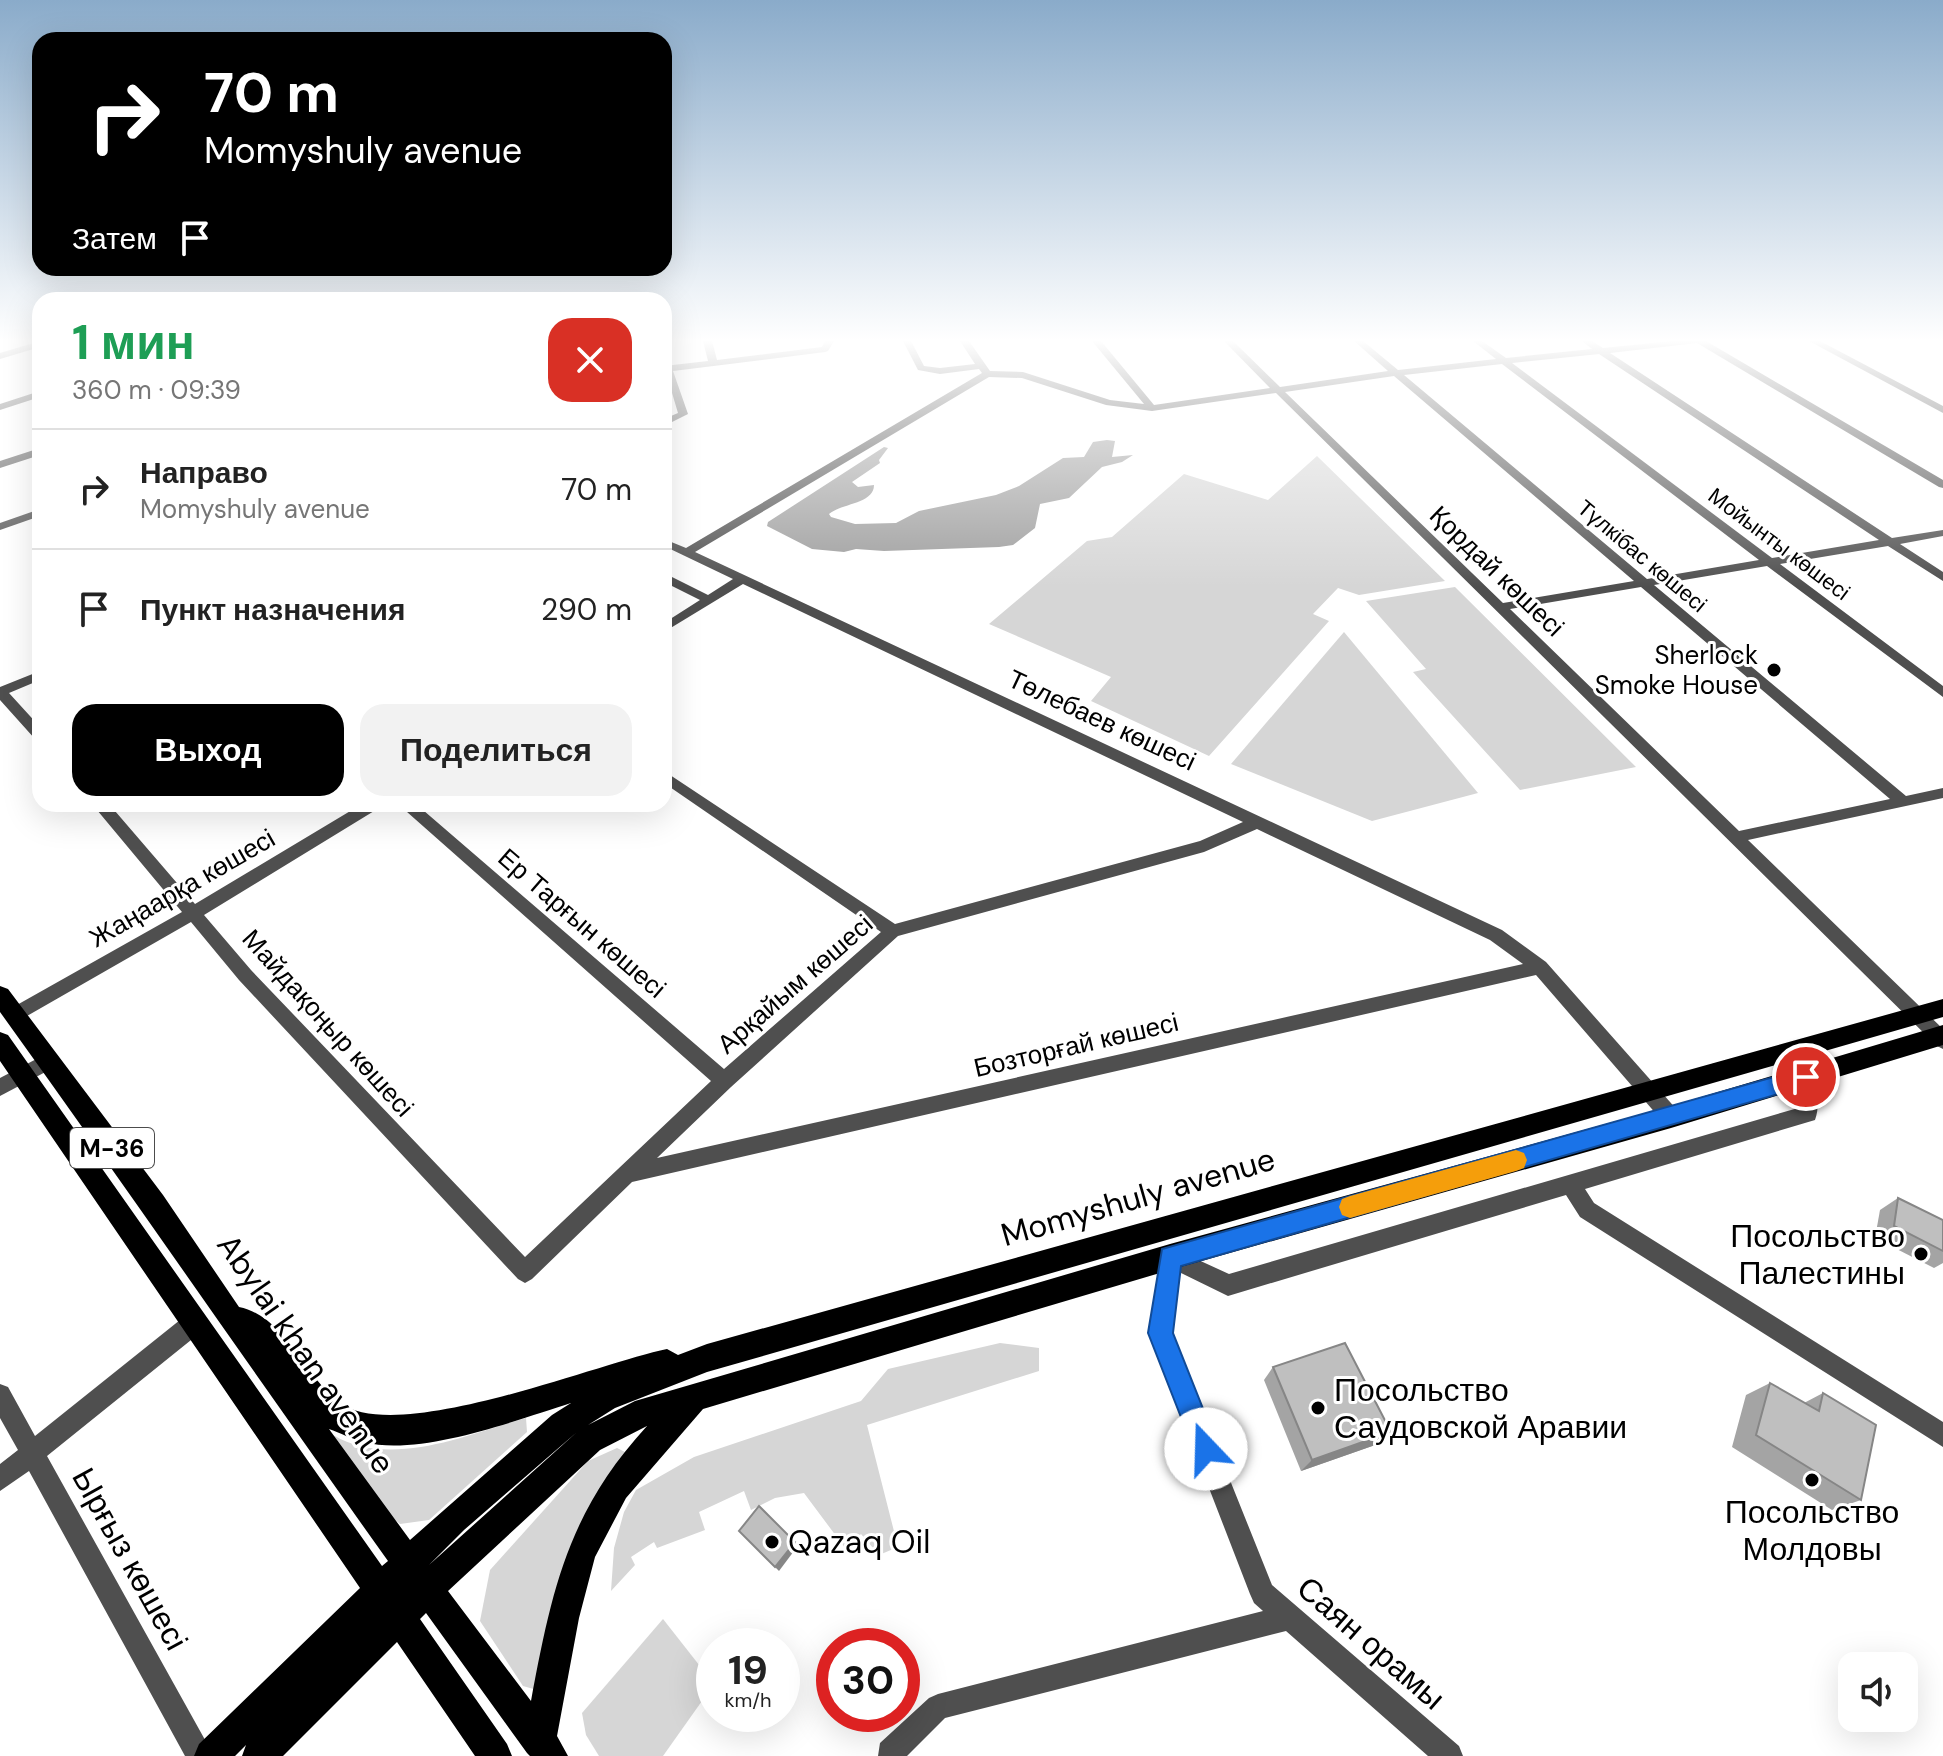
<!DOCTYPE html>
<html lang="ru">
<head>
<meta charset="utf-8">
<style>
  body { margin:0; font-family:"DM Sans",sans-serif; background:#f2f2f2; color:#222; height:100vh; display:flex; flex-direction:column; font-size:30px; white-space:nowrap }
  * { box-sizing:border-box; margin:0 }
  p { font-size:26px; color:#767676 }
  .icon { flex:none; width:44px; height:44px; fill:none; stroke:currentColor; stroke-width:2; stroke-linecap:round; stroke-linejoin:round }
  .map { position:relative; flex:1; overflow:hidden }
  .panel { position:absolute; left:32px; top:292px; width:640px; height:520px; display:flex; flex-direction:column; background:#fff; border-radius:24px; box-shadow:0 8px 32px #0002 }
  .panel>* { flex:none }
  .banner { position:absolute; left:32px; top:32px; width:640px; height:244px; border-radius:24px; box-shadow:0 8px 32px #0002; background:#000; color:#fff; overflow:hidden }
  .fabs { position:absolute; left:1838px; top:1652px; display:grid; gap:16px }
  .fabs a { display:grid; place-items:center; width:80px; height:80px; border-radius:16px; background:#fff; box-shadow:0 8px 32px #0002; font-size:40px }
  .speed { position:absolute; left:696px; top:1628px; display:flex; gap:16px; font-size:40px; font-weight:700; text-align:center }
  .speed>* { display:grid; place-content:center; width:104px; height:104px; border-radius:50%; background:#fff; box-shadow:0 8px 32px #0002; line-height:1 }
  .speed small { font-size:20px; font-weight:400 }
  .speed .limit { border:12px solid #d22; background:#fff; color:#111 }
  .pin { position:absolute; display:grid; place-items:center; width:68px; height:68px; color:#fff; margin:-34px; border:4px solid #fff; border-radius:50%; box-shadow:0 2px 8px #0007 }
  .me { position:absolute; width:88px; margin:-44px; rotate:339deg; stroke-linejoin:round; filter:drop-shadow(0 0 6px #0008) }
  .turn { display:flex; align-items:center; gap:28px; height:168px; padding:0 40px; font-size:36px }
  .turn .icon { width:104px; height:104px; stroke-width:2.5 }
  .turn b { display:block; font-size:56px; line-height:68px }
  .then { display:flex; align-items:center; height:76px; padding:0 40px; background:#0003; gap:16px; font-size:30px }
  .round { display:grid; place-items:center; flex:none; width:84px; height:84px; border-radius:24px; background:#f2f2f2 }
  .overview { display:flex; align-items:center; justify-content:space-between; height:136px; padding:0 40px }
  h1 { font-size:48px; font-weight:700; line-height:60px; color:#1e9e55 }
  .button { display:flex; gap:16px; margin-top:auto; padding:16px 40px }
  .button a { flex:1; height:92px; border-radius:24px; background:#000; color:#fff; font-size:32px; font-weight:700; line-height:92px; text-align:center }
  .button a+a { background:#f2f2f2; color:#222 }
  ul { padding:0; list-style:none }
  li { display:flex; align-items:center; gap:24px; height:120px; padding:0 40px; border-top:2px solid #e0e0e0 }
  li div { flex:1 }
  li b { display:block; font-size:30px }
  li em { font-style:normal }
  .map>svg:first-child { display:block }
  .green { fill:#d6d6d6 }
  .water { fill:#9d9d9d }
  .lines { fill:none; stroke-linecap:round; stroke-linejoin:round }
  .minor { fill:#4f4f4f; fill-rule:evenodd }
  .major { fill:#000; fill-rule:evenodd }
  .wall { fill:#a4a4a4 }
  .shaded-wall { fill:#868686 }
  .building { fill:#bfbfbf; stroke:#868686; stroke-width:2 }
  .route { fill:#1a73e8; stroke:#114b97; stroke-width:2 }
  .slow { fill:#f59e0b }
  .poi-dot { fill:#000; stroke:#fff; stroke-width:3 }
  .labels { text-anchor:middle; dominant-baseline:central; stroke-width:6; stroke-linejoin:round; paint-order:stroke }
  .far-street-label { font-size:22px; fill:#000; stroke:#fff }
  .shield { fill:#fff; stroke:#4c4c4c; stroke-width:2 }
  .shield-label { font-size:24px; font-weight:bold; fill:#000 }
  .street-label { font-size:26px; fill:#000; stroke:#fff }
  .poi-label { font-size:26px; fill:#000; stroke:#fff; text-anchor:end }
  .near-street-label { font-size:32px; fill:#000; stroke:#fff }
  .near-poi-label { font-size:32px; fill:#000; stroke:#fff; text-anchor:start }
</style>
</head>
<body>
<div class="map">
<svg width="1943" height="1756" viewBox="0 0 1943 1756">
  <rect width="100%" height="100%" fill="#fff"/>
  <g class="green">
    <polygon points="1317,456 1445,581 1359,595 1338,588 1313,614 1329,621 1209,756 1091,701 1111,677 989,624 1087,541 1112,537 1184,474 1268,500"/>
    <polygon points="1455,587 1636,767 1520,790 1413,672 1426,669 1366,601"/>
    <polygon points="1344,632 1478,793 1372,821 1231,764"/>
    <polygon points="1000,1343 1039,1348 1039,1371 867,1425 898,1547 879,1555 861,1534 845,1548 804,1493 775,1498 751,1510 744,1491 699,1512 705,1530 657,1548 654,1542 631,1557 635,1565 611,1591 614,1548 624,1512 636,1490 694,1457 861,1401 888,1369"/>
    <path d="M526,1418L527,1432L429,1520L400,1524L384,1510L333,1435C391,1469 466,1435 526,1418Z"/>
    <polygon points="617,1448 631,1455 537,1690 523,1686 480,1621 490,1570 588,1461"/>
    <polygon points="663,1619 714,1684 663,1756 599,1756 586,1735 582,1713"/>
  </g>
  <path class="water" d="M1107,440L1115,441L1112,457L1133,455L1122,462L1102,467L1069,498L1040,504L1035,528L1013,545L999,547L884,551L856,549L844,552L812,549L767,526L768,522L884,447L888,448L879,460L880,463L852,482L858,487L874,485C874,504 842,503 829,514L831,517L855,524L896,523L919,511L996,495L1019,486L1063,458L1084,457L1093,442Z"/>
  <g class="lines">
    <g class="minor">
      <polygon points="40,341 40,347 0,359 0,353"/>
      <polygon points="703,341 712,341 717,360 822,347 825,341 834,341 828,351 825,352 673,371 688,414 664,426 664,419 678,413 664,366 708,361"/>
      <path d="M903,341H911L924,366L940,368L975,364L960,341H969L990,371L1023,372L1110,400L1144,404L1092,341H1101L1154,405L1270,388L1224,341H1233L1280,387L1388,371L1354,341H1363L1398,370L1496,359L1473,341H1482L1506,358L1592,349L1582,341H1592L1603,348L1673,341H1706L1943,480V488L1939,487L1697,343L1610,353L1892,538L1943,530V536L1900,544L1943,572V581L1888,546L1780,564L1943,686V697L1767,566L1654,585L1906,796L1943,788V798L1748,840L1943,1029V1049L1937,1046L1276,393L1152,411L1106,405L1022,378L989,377L695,552L1502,930L1546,962L1678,1111L1681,1117L1678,1123L1671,1126L1664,1123L1536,975L632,1182L532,1279L525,1283L518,1279L239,980L191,922L20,1020L14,1022L8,1020L5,1015L8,1010L182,912L92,804H109L195,904L362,804H382L379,808L204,915L251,970L525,1257L711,1081L398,804H416L724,1069L881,932L664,783V771L895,924L1200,841L1243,822L743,584L664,632V623L700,600L664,582V573L708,595L733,579L664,546V539L686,548L982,373L979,369L940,374L918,370ZM1599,354L1879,540L1772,558L1512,363ZM1502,364L1759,560L1647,579L1404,375ZM1394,376L1634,581L1503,603L1285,392ZM1641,587L1890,799L1739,831L1510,609ZM1257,829L1490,940L1523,964L657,1158L731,1087L898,936L1204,852Z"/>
      <polygon points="1809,341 1820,341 1943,406 1943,413"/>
      <polygon points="40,391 40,397 0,410 0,404"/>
      <polygon points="40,448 40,455 0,468 0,461"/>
      <polygon points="40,509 40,516 0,530 0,523"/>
      <polygon points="40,671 40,680 9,693 40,727 40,741 35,739 0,700 0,687"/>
      <polygon points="46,1054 53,1056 55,1062 53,1068 0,1096 0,1078"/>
      <path d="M1806,1069L1813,1071C1818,1084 1820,1107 1815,1120L1585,1189L1594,1203L1943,1422V1447L1580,1217L1566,1195L1228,1296L1179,1272L1171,1333L1272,1585L1459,1746L1463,1756H1428L1286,1631L945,1718L907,1756H878L880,1743L929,1698L938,1694L1263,1611L1254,1603L1250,1594L1149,1333L1163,1250L1170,1247L1229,1274L1798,1108L1797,1077L1799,1071Z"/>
      <polygon points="193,1313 201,1316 204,1324 201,1332 47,1456 214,1756 185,1756 29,1471 0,1491 0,1464 18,1450 0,1418 0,1384 8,1387 35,1436 185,1316"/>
    </g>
    <path class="major" d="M0,986L8,989L163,1195L239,1307C285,1316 305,1378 340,1403C399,1445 595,1364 667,1349L678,1355L707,1344L1943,999V1017L707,1372L615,1408L588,1425L635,1401L1170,1244L1671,1106L1943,1025V1045L1671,1128L1170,1270L703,1409L626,1498L595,1557L579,1618L557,1736L568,1756H530L527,1753L426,1613L420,1619L507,1744L512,1756H475L397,1642L283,1756H242L246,1745L235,1756H194L199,1744L360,1588L0,1061V1032L8,1035L382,1566L388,1561C258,1379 131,1194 0,1012ZM571,1403L552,1415L410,1540L329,1429C340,1433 352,1439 364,1442C419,1457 517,1420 571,1403ZM647,1426C568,1512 552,1589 531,1701L448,1591L600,1450ZM577,1432L429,1565L464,1530Z"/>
  </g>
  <g class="wall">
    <polygon points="1898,1198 1943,1220 1943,1263 1934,1268 1875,1238 1880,1210"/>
    <polygon points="1273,1367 1378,1444 1301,1471 1264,1380"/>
    <polygon points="1770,1383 1804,1403 1823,1393 1861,1500 1832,1510 1732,1447 1746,1395"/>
  </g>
  <g class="shaded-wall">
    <polygon points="1391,1432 1378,1444 1301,1471 1312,1460"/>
    <polygon points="795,1542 797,1547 779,1571 775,1567"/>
  </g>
  <g class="building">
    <polygon points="1898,1198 1943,1220 1943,1251 1894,1226"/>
    <polygon points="1345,1343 1391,1432 1312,1460 1273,1367"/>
    <polygon points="1770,1383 1819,1411 1823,1393 1876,1425 1861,1500 1756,1435"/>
    <polygon points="759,1506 795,1542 775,1567 739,1531"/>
  </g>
  <linearGradient id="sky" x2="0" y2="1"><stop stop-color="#8aabca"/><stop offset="0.58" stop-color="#fff"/><stop offset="1" stop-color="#fff" stop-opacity="0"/></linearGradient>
  <rect width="1943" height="587" fill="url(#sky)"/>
  <polygon class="route" points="1806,1068 1813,1070 1816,1077 1813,1084 1806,1086 1181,1266 1173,1333 1219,1449 1215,1458 1206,1462 1197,1458 1148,1333 1162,1249"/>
  <polygon class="slow" points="1516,1150 1524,1153 1527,1160 1524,1168 1516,1171 1350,1218 1342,1215 1339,1207 1342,1199 1350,1196"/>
  <g class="poi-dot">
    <circle cx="1774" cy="670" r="8"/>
    <circle cx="1921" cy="1254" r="8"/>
    <circle cx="1318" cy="1408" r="8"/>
    <circle cx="1812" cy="1480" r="8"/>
    <circle cx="772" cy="1542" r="8"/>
  </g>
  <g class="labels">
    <g class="far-street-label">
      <text transform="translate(1779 544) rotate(37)">Мойынты көшесі</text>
      <text transform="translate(1642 556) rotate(40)">Түлкібас көшесі</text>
    </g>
    <rect class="shield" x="70" y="1128" width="84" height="40" rx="6"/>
    <g class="shield-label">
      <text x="112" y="1148">M-36</text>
    </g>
    <g class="street-label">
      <text transform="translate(1497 571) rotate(44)">Қордай көшесі</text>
      <text transform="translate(1102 720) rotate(25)">Төлебаев көшесі</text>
      <text transform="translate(182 888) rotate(-30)">Жаңаарқа көшесі</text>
      <text transform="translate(582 923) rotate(41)">Ер Тарғын көшесі</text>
      <text transform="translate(795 984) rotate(-41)">Арқайым көшесі</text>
      <text transform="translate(328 1023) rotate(48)">Майдақоңыр көшесі</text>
      <text transform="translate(1076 1045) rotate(-13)">Бозторғай көшесі</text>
    </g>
    <g class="poi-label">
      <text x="1758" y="655">Sherlock<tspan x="1758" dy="30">Smoke House</tspan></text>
    </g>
    <g class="near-street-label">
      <text transform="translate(1138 1197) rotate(-16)">Momyshuly avenue</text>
      <text transform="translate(306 1354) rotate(55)">Abylai khan avenue</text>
      <text transform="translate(130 1559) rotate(61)">Ырғыз көшесі</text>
      <text transform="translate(1371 1643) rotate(41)">Саян орамы</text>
    </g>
    <g class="near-poi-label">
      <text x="1905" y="1236" text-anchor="end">Посольство<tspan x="1905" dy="37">Палестины</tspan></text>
      <text x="1334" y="1390">Посольство<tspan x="1334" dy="37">Саудовской Аравии</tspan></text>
      <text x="1812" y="1512" text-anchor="middle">Посольство<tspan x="1812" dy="37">Молдовы</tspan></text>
      <text x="788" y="1542">Qazaq Oil</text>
    </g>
  </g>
</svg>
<div class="fabs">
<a><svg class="icon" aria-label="sound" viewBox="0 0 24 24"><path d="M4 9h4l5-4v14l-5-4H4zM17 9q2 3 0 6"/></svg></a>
</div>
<div class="speed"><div>19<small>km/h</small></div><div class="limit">30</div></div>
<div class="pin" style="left:1806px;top:1077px;background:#d93025"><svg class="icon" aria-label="arrive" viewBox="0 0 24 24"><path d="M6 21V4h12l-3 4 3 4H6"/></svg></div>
<svg class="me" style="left:1206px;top:1449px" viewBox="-20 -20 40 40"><circle r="19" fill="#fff"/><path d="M0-13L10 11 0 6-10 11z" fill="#1a73e8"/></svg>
<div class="banner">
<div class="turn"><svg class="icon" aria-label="right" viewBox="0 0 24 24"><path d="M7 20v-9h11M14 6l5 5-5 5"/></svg><div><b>70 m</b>Momyshuly avenue</div></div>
<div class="then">Затем<svg class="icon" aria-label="arrive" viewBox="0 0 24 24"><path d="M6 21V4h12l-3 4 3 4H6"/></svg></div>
</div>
<section class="panel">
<div class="overview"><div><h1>1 мин</h1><p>360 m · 09:39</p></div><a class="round" style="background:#d93025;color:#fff"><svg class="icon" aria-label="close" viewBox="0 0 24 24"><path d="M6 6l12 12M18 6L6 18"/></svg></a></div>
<ul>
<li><svg class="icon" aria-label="right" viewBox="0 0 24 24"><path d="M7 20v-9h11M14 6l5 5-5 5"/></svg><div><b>Направо</b><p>Momyshuly avenue</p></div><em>70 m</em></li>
<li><svg class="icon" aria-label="arrive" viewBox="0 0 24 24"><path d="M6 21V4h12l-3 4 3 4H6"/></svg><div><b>Пункт назначения</b></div><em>290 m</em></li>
</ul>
<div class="button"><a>Выход</a><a>Поделиться</a></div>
</section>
</div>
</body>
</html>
